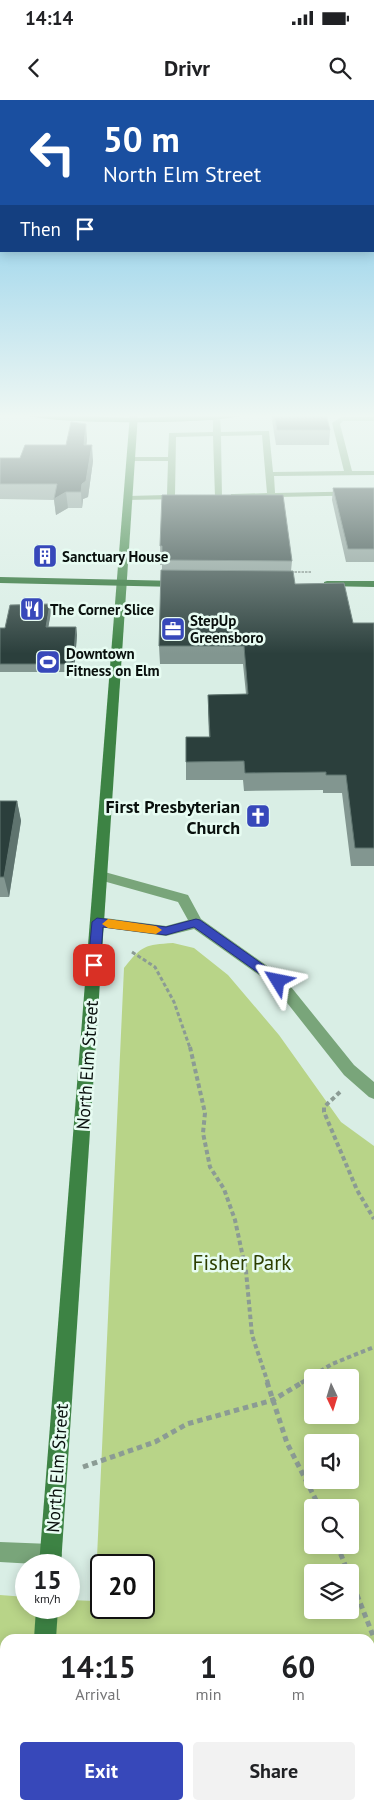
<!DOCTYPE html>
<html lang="en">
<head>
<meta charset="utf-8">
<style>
  body { margin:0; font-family:"PT Sans",sans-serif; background:#f2f2f2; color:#202124; height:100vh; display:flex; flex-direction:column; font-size:19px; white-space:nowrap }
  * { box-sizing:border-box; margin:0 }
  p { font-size:16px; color:#757577 }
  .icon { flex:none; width:28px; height:28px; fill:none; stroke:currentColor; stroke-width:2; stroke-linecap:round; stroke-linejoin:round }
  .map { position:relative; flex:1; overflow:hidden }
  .side { position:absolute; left:0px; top:1534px; width:375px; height:176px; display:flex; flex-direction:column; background:#fff; border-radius:15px 15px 0 0; box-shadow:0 2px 12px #0003 }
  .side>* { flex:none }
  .top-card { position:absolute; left:0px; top:0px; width:375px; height:152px; box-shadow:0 2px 12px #0003; background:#1a4fa0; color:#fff; overflow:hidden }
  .needle { width:32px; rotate:176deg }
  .controls { position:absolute; left:304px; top:1269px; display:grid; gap:10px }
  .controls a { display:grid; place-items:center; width:55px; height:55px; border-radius:5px; background:#fff; box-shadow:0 2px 12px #0003; font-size:25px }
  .speed { position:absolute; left:15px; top:1454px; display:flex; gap:10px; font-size:25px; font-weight:700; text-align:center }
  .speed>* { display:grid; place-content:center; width:65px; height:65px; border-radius:50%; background:#fff; box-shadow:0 2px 12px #0003; line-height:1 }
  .speed small { font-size:12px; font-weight:400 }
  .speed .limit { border:2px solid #111; border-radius:8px; background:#fff; color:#111 }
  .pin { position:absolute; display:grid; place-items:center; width:42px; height:42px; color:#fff; margin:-21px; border-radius:10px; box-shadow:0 2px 8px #0006 }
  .me { position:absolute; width:55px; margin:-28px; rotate:305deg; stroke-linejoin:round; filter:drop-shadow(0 0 4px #0008) }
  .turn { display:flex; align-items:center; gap:18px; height:105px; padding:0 20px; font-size:22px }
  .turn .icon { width:65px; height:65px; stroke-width:2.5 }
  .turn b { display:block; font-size:35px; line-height:42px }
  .then { display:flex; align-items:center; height:48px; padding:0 20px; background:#0003; gap:10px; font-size:19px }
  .eta { display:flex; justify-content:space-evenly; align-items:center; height:85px; text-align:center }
  .eta b { font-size:30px; font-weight:600; line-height:35px }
  .primary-button { display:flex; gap:10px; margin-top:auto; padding:10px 20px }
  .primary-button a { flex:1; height:58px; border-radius:5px; background:#3748ba; color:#fff; font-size:20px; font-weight:600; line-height:58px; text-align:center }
  .primary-button a+a { background:#f2f2f2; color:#202124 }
  .status { display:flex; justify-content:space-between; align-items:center; height:35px; padding:0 25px; background:#fff; direction:ltr }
  .status svg { height:14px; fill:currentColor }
  header { display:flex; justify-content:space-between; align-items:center; height:65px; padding:0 20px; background:#fff; font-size:22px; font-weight:600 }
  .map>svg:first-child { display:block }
  .green { fill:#b8d488; fill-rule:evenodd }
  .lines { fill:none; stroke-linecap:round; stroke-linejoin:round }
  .path-far3 { stroke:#8b9b94; stroke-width:2; stroke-dasharray:2.5 1; stroke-linecap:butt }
  .path-far2 { stroke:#8b9b94; stroke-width:3; stroke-dasharray:4 2.5; stroke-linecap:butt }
  .path-far1 { stroke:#8b9b94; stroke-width:4; stroke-dasharray:4.5 3; stroke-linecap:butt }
  .path { stroke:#8b9b94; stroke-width:5; stroke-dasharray:5.5 4; stroke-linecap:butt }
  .service { fill:#79a57a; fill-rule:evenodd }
  .minor { fill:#79a57a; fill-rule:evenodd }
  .secondary { fill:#3d8344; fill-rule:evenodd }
  .primary { fill:#1f6728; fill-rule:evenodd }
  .wall { fill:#829690 }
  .shaded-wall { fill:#5f746f }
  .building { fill:#2b3f3c; stroke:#5f746f }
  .route { fill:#3748ba; stroke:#242f79 }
  .slow { fill:#f59e0b }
  .labels { text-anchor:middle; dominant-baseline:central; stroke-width:5; stroke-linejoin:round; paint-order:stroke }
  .far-poi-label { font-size:15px; font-weight:bold; fill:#09100d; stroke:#e7fcf2; text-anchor:start }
  .poi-label { font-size:18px; font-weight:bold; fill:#09100d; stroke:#e7fcf2; text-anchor:end }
  .street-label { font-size:18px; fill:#09100d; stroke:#e7fcf2 }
  .near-park-label { font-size:21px; fill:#2d3e00; stroke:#e7fcf2 }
</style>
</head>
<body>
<div class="status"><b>14:14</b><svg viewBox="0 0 49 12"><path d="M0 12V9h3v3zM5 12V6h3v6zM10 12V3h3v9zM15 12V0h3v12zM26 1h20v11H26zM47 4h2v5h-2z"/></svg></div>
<header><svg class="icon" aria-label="back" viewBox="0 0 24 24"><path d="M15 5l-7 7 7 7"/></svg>Drivr<svg class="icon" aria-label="search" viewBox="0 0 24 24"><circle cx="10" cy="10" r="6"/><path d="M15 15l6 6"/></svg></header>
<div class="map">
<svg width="374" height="1709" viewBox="0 0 374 1709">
  <rect width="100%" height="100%" fill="#d9eee5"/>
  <path class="green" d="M173,843L194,848L228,875L279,935L341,1022L374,1046V1709H0V1495L26,1497V1508H69V1500L95,1501L124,868C142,845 145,845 173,843ZM312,1278H350V1315H312ZM312,1342H350V1380H312ZM312,1408H350V1445H312ZM101,1465H144V1508H101ZM312,1472H350V1510H312ZM5,1539H370V1705H5Z"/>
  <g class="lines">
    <polyline class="path-far3" points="291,472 312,472"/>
    <polyline class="path-far2" points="132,852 155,867 174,902 190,948"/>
    <g class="path-far1">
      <polyline points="190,947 205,1013 203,1033 210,1067 224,1089 235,1120 246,1171 252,1235 268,1283"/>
      <polyline points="340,992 324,1007 324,1012 357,1090 374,1119"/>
      <polyline points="301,1283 332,1264 374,1247"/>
    </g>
    <g class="path">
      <polyline points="267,1282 287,1343 320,1408"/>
      <polyline points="83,1367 155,1342 187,1324 273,1300 303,1282"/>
      <polyline points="337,1445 348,1472"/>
      <polyline points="350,1477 374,1538"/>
    </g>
    <g class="service">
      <polygon points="213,315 220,317 221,332 269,331 273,372 344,371 332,323 341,317 374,317 374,321 343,321 340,324 352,371 374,371 374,375 274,376 275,393 374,391 374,395 231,398 231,394 234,394 267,393 262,335 221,336 222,399 215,397 213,336 176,337 175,395 183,395 183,399 125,400 125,396 128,396 167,395 168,361 128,361 128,357 168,357 169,333 213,332"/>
      <polygon points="101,771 188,795 201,819 283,877 354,965 374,982 374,999 369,997 344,975 273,885 194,829 166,836 92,826 90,822 92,818 97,817 166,826 188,820 178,802 96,779 95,776 96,773"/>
    </g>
    <polygon class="minor" points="0,1442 51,1444 58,1448 62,1455 58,1462 52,1465 0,1462"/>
    <g class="secondary">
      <polygon points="130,314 138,314 61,1465 39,1465"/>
      <polygon points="36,1508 58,1508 56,1539 34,1539"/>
      <polygon points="21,1705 45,1705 44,1709 20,1709"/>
    </g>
    <g class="primary">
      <path d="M23,314L134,318L246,314C227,325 42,325 23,314Z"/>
      <polygon points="0,477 178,481 183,484 178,487 0,483"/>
      <polygon points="327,481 374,481 374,487 324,486 324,482"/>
    </g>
  </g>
  <g class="wall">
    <polygon points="271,314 326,314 330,330 329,345 276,345"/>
    <polygon points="87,339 86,345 93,361 88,397 83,399 82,408 68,408 56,415 54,400 0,399 0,358 20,358"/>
    <polygon points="333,388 374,388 374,462 346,462 332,400"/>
    <polygon points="160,446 292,461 291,471 295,484 353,523 374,523 374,766 351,766 342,693 323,693 323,690 244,691 243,680 186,680 186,637 209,637 208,613 208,595 246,594 243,564 160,564 159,546 162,470 162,465 160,465"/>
    <polygon points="50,504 51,512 48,527 76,527 77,535 74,572 0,572 0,528 5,528"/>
    <polygon points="0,701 17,701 21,721 9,797 0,797"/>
  </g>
  <g class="shaded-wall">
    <polygon points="86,324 87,339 85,361 84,345"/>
    <polygon points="92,345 93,361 88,397 83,399 82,408 81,392 82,384"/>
    <polygon points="66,392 68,408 56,415 54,399"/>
    <polygon points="50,504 51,512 47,535 46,527"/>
    <polygon points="76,527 77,535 74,572 73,564"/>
    <polygon points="17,701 21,721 9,797 4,777"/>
  </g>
  <g class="building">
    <polygon points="274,314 326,314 330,330 277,330"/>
    <polygon points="71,322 86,324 84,345 92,345 86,381 82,384 81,392 66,392 54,399 57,384 0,384 0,358 20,358 25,345 66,345"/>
    <polygon points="333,388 374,388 374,449 348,449"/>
    <polygon points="162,395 283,395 292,461 162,460 162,446 160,446"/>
    <polygon points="161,470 293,471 295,484 344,483 353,523 374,523 374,748 355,748 346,675 326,675 326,672 245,673 244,661 186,662 186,637 210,637 208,595 248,594 244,546 159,546"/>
    <polygon points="50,504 46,527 76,527 73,564 0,564 0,528 5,528 10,505"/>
    <polygon points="0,701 17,701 4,777 0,777"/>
  </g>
  <linearGradient id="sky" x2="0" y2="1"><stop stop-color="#6bc0e7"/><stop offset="0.57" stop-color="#eef7f3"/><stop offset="1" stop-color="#eef7f3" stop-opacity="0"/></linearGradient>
  <rect width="374" height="554" fill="url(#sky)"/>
  <polygon class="route" points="97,818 166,827 196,819 200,820 282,878 284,881 282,884 274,884 194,827 166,835 103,827 100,865 94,870 90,868 88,865 92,822"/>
  <polygon class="slow" points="108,819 156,826 162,830 156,834 108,828 102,824"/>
  <defs>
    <symbol id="building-square" viewBox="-11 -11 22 22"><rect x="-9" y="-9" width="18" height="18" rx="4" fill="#3748ba" stroke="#e7fcf2"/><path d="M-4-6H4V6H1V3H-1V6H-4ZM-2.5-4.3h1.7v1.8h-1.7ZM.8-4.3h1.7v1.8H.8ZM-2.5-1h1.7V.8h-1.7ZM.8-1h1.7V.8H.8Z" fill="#fff"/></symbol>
    <symbol id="restaurant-square" viewBox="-11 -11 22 22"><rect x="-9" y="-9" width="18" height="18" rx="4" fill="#3748ba" stroke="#e7fcf2"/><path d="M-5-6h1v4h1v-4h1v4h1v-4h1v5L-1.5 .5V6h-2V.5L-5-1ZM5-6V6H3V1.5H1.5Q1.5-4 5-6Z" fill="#fff"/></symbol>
    <symbol id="office-square" viewBox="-11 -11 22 22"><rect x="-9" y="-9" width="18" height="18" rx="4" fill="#3748ba" stroke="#e7fcf2"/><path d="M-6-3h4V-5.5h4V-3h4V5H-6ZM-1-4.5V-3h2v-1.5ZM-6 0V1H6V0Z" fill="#fff"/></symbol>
    <symbol id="stadium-square" viewBox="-11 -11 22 22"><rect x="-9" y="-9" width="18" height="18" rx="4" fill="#3748ba" stroke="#e7fcf2"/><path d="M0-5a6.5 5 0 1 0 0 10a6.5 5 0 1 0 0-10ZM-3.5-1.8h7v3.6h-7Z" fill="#fff"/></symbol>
    <symbol id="church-square" viewBox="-11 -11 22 22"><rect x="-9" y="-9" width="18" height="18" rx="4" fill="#3748ba" stroke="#e7fcf2"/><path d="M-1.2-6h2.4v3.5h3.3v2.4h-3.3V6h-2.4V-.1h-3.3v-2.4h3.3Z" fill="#fff"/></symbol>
  </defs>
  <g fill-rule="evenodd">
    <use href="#building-square" x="31" y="442" width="28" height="28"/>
    <use href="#restaurant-square" x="18" y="495" width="28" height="28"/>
    <use href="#office-square" x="159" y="515" width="28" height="28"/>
    <use href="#stadium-square" x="34" y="548" width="28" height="28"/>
    <use href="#church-square" x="244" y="702" width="28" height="28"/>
  </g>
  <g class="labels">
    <g class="far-poi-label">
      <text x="62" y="456">Sanctuary House</text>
      <text x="50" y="509">The Corner Slice</text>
      <text x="190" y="520">StepUp<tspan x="190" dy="17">Greensboro</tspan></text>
      <text x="66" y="553">Downtown<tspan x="66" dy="17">Fitness on Elm</tspan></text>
    </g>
    <g class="poi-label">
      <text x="240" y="706">First Presbyterian<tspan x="240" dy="21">Church</tspan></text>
    </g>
    <g class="street-label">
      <text transform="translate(87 965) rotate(-86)">North Elm Street</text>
      <text transform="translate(57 1368) rotate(-86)">North Elm Street</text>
    </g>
    <g class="near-park-label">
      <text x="242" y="1162">Fisher Park</text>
    </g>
  </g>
</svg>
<div class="controls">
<a><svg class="needle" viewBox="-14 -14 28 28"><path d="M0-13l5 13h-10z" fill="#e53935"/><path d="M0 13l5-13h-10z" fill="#757577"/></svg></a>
<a><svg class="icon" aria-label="sound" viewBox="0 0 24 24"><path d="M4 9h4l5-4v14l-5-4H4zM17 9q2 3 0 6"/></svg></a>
<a><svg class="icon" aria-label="search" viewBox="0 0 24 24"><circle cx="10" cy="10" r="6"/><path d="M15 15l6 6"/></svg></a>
<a><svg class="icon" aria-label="layers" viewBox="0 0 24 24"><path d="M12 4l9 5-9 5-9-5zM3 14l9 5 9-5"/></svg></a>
</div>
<div class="speed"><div>15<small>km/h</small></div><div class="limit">20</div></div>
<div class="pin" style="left:94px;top:865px;background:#d93025"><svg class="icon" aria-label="arrive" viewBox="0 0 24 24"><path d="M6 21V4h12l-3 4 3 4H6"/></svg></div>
<svg class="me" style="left:278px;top:881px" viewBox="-20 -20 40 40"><path d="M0-17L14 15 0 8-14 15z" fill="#3748ba" stroke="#fff" stroke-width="4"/></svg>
<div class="top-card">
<div class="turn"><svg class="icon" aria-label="left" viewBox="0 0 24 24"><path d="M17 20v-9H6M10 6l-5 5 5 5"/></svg><div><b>50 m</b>North Elm Street</div></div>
<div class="then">Then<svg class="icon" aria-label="arrive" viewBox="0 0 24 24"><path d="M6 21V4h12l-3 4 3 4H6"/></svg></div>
</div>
<section class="side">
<div class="eta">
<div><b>14:15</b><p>Arrival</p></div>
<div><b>1</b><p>min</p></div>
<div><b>60</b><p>m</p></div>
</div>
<div class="primary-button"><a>Exit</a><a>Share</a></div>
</section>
</div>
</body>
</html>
